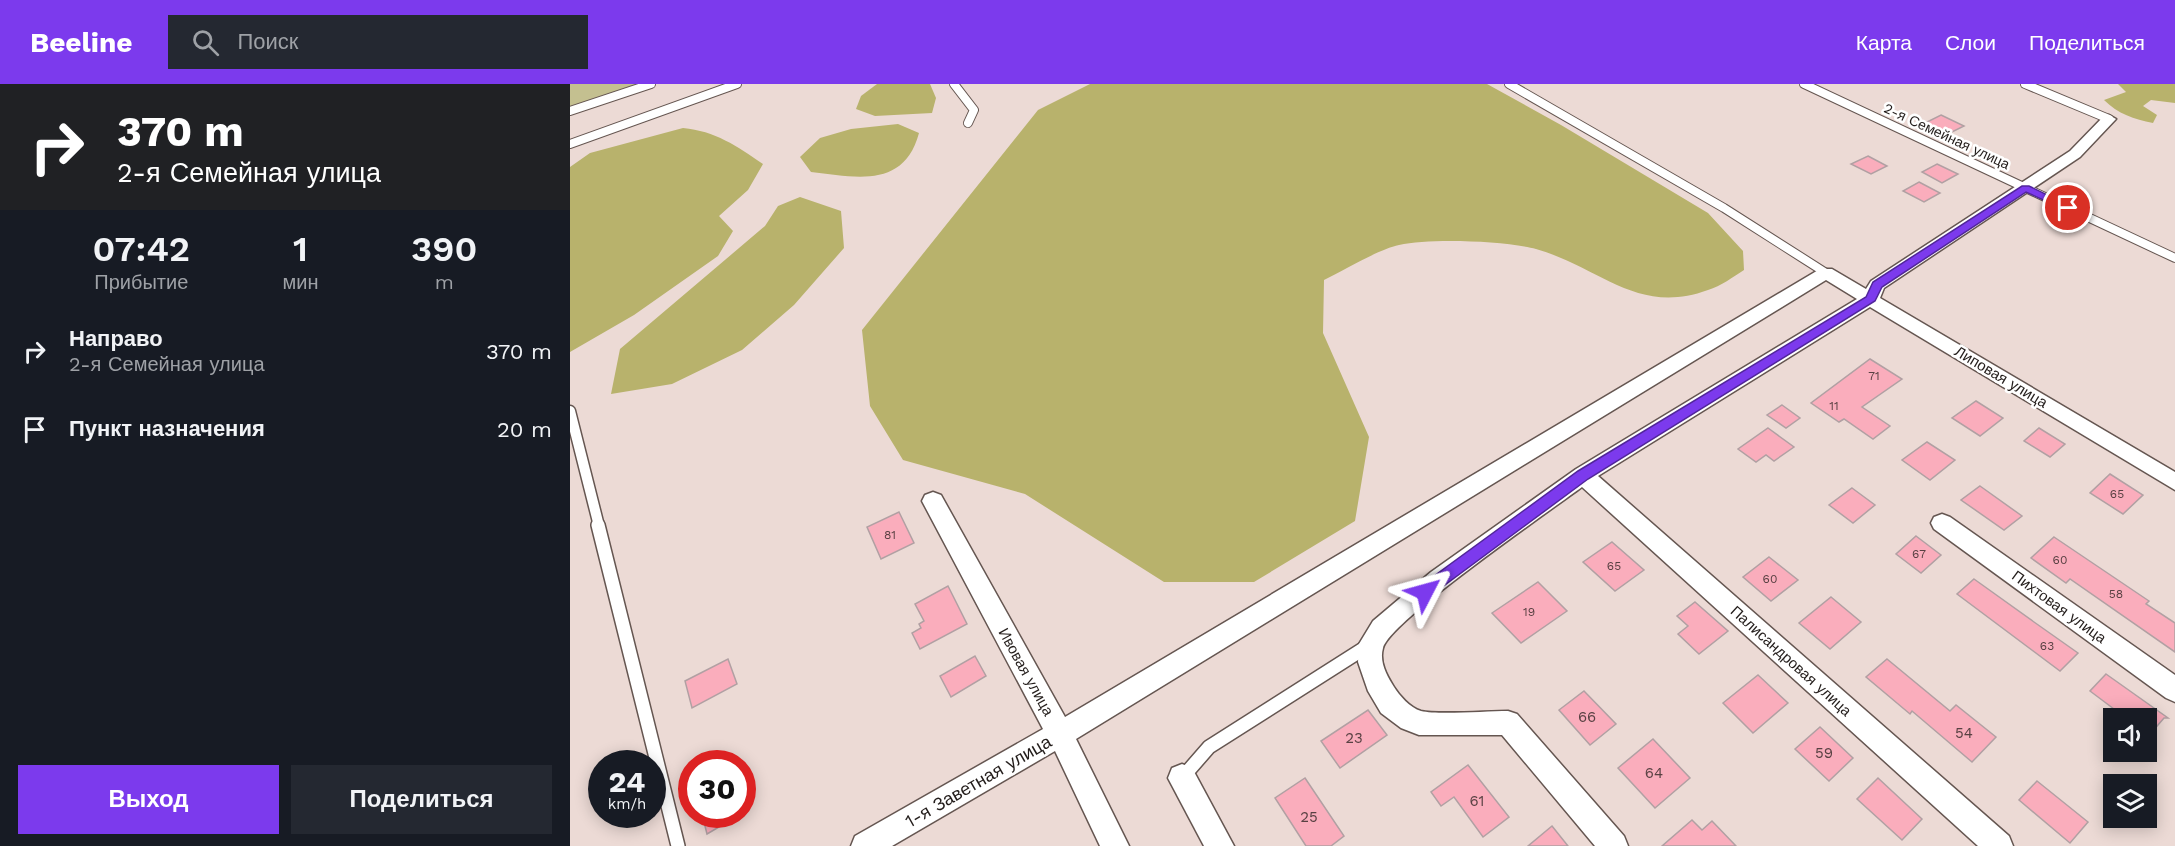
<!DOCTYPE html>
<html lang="ru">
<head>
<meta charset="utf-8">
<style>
  body { margin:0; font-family:"Work Sans",sans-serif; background:#242831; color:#f1f3f6; height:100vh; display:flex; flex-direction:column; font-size:22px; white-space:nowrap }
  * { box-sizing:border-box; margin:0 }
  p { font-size:20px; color:#9ea1a6 }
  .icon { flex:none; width:33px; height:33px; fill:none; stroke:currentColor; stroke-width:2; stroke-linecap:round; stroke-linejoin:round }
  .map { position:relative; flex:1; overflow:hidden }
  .drawer { display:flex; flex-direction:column; background:#171b24; width:570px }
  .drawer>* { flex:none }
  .hud { background:#202124; color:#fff; overflow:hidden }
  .fabs { position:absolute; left:1533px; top:624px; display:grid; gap:12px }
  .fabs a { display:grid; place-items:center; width:54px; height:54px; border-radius:0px; background:#171b24; box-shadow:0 3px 15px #0003; font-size:30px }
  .speed { position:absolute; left:18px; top:666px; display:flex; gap:12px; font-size:30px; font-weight:700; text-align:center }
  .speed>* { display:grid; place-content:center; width:78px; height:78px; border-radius:50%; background:#171b24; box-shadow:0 3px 15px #0003; line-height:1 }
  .speed small { font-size:15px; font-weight:400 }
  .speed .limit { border:9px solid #d22; background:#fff; color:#111 }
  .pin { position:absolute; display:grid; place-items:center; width:51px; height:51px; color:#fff; margin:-26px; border:3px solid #fff; border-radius:50%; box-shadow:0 2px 6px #0007 }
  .me { position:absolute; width:66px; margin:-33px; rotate:51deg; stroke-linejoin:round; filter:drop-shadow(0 0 4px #0008) }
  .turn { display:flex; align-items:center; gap:21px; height:126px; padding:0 18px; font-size:27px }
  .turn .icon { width:78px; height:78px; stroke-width:2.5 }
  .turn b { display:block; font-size:42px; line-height:51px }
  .eta { display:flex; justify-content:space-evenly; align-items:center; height:102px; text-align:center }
  .eta b { font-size:36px; font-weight:600; line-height:42px }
  .action { display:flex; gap:12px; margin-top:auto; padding:12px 18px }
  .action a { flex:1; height:69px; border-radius:0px; background:#7c3aed; color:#fff; font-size:24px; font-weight:600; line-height:69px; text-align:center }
  .action a+a { background:#242831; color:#f1f3f6 }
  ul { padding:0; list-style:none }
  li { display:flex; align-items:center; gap:18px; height:78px; padding:0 18px }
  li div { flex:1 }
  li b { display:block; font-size:22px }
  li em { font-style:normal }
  header { display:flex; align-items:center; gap:36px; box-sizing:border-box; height:84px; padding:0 30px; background:#7c3aed; color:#fff }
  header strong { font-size:28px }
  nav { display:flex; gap:33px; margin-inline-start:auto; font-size:21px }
  .search { width:420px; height:54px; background:#242831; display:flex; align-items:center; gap:15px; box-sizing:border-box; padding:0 21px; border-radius:0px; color:#9ea1a6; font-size:22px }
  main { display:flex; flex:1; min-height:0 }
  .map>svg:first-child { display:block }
  .green { fill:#c4c090 }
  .forest { fill:#b8b26c }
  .building { fill:#faadbc; stroke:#b1a0a3; stroke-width:1.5 }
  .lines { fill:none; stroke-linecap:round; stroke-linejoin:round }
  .lane-far2-casing { stroke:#655651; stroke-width:10 }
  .lane-far1-casing { stroke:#655651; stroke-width:13 }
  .lane-casing { stroke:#655651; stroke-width:16 }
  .street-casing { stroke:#655651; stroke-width:3 }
  .lane-far2 { stroke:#fff; stroke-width:8 }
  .lane-far1 { stroke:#fff; stroke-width:10 }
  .lane { stroke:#fff; stroke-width:13 }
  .street { fill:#fff; fill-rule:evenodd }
  .route { fill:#7c3aed; stroke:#51269a; stroke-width:1.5 }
  .labels { text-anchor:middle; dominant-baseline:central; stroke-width:5; stroke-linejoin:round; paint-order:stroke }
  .number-label { font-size:12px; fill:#594143 }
  .far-street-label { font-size:14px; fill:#231d1b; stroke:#fff }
  .street-label { font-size:15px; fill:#231d1b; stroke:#fff }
  .near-number-label { font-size:15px; fill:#594143 }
  .near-street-label { font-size:18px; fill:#231d1b; stroke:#fff }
</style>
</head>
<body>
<header>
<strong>Beeline</strong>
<div class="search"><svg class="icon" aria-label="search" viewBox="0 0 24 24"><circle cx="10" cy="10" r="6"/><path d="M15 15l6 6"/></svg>Поиск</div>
<nav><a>Карта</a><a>Слои</a><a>Поделиться</a></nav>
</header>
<main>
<section class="drawer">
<div class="hud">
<div class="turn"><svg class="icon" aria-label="right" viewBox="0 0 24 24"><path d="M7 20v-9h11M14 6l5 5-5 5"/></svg><div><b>370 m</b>2-я Семейная улица</div></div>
</div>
<div class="eta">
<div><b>07:42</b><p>Прибытие</p></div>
<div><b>1</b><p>мин</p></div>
<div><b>390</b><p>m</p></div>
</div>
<ul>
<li><svg class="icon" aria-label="right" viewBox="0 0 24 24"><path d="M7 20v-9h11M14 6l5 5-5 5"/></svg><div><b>Направо</b><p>2-я Семейная улица</p></div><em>370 m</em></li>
<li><svg class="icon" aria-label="arrive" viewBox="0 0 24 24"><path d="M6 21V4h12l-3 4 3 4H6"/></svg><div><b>Пункт назначения</b></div><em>20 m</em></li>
</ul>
<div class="action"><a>Выход</a><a>Поделиться</a></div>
</section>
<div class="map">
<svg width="1605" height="762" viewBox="0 0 1605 762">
  <rect width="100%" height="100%" fill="#ecdad5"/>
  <polygon class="green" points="0,0 77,0 0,27"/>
  <g class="forest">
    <polygon points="307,0 360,0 366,14 362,29 305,32 286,25 291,12"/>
    <path d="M520,0H917L991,41L1138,129L1173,167L1174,186C1163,193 1151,202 1138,206C1067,232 1030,183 966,165C935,157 861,154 829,161C809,165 775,186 754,196L753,249L799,353L785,437L684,498H594L455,410L333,376L300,322L292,246L468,26Z"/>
    <path d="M1548,0H1605V19L1581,16L1573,22L1587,31L1583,39C1564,35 1548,30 1534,16L1556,8Z"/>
    <path d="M328,40L349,49C334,105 286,93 241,88L230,73L250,54L281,45Z"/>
    <path d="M113,44C145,47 167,62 193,80L178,106L149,132L163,147L148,172L64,231L0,268V83L20,69Z"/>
    <polygon points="230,113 271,127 274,164 224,221 172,266 102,300 41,310 50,265 195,142 208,122"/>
  </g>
  <g class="building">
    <polygon points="1371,31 1394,42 1376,51 1353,40"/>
    <polygon points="1298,72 1317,82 1301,90 1281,80"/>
    <polygon points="1367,80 1388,90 1372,99 1352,88"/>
    <polygon points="1349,98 1370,109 1354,118 1333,107"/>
    <polygon points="1300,275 1332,295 1292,323 1320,342 1303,355 1274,335 1269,338 1241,319"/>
    <polygon points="1406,317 1433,334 1410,352 1382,334"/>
    <polygon points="1212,321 1230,334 1216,344 1197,331"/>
    <polygon points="1198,344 1224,363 1204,377 1196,371 1186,378 1168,365"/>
    <polygon points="1469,344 1495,360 1480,373 1454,357"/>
    <polygon points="1357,358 1385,376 1360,396 1332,376"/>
    <polygon points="1540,390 1573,411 1553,430 1520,409"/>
    <polygon points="1410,402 1452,432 1434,446 1391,416"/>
    <polygon points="1282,404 1305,421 1283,439 1259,421"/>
    <polygon points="329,428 344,459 311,475 297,443"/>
    <polygon points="1346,452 1371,471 1351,489 1326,470"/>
    <polygon points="1484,453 1579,517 1576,520 1605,539 1605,568 1500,495 1496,499 1461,474"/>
    <polygon points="1042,458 1074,486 1045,507 1013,478"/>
    <polygon points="1199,473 1228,496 1201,517 1173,493"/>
    <polygon points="1404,495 1464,538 1508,569 1490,587 1387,510"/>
    <polygon points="968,498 997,527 951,559 922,529"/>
    <polygon points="378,502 397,540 350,565 342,549 351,544 349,540 354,537 345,520"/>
    <polygon points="1261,513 1291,538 1260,565 1229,539"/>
    <polygon points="1125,518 1158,547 1129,570 1108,550 1118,542 1107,532"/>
    <polygon points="405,572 416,592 381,613 370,592"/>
    <polygon points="158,575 167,600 122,624 115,597"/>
    <polygon points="1317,575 1380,627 1386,621 1426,653 1402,678 1342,627 1340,630 1296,593"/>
    <polygon points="1536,590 1598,634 1594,634 1576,655 1576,634 1556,634 1520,607"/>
    <polygon points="1188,591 1218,619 1183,649 1153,619"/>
    <polygon points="1014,607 1046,640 1020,661 989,626"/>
    <polygon points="798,626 817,651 770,684 751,657"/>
    <polygon points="1250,643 1283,674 1259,697 1225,665"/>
    <polygon points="1083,655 1120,694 1085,724 1048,684"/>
    <polygon points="898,681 939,733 913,753 884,713 871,722 861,708"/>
    <polygon points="735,694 774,752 761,762 736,762 705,714"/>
    <polygon points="1308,694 1352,735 1332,756 1287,715"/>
    <polygon points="1467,697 1518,738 1500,759 1449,716"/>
    <polygon points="132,730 171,730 137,750"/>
    <polygon points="1122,736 1132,746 1142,737 1166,762 1092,762"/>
    <polygon points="982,742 998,762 958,762"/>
  </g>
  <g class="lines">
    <defs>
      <g id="lane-far2">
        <polyline points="384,0 404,26 398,39"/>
        <polyline points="939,0 1154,124 1256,189"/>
        <polyline points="1234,0 1605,174"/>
        <polyline points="1455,0 1539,35"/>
        <polyline points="0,27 81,0"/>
        <polyline points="0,60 167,0"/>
      </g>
      <polyline id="lane-far1" points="0,327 29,442"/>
      <g id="lane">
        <polyline points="28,441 108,762"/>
        <polyline points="612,694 639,663 801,560"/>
      </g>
      <g id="street">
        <path d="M1539,31L1546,35L1510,73L1314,204L1310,214L1605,388V406L1300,223L1028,392L1439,752L1443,762H1408L1012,403C981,426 820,537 813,564C809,578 817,592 824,603C829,611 840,624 851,627C868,631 917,627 938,627L947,630L1054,752L1058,762H1025L932,651H849L831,644L811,629L798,607L788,578L789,560L803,537L861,488L1006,385L1287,215L1256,196L506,655L559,762H530L485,667L322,762H281L285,752L473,645L352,417L355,411L363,408L371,411L495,633L1250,185H1262L1296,205L1301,197L1500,67L1534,32Z"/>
        <polygon points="1372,430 1380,433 1605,591 1605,618 1596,614 1364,445 1361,439 1364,433"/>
        <polygon points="612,680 622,684 664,762 634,762 598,694 602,684"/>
      </g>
    </defs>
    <use href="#lane-far2" class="lane-far2-casing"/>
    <use href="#lane-far1" class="lane-far1-casing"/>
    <use href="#lane" class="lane-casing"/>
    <use href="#street" class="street-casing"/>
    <use href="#lane-far2" class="lane-far2"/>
    <use href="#lane-far1" class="lane-far1"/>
    <use href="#lane" class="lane"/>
    <use href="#street" class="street"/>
  </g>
  <polygon class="route" points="1452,102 1459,102 1504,124 1495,126 1456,108 1312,203 1305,217 1018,395 860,512 849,512 847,508 849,503 1008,387 1296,213 1303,198"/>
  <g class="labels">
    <g class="number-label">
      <text x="1304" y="292">71</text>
      <text x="1264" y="322">11</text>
      <text x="1547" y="410">65</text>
      <text x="320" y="451">81</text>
      <text x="1349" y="470">67</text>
      <text x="1490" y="476">60</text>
      <text x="1044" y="482">65</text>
      <text x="1200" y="495">60</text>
      <text x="1546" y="510">58</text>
      <text x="959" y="528">19</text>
      <text x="1477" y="562">63</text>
    </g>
    <g class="far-street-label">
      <text transform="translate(1377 52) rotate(25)">2-я Семейная улица</text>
    </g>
    <g class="street-label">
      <text transform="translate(1431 293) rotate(31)">Липовая улица</text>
      <text transform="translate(1489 523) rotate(36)">Пихтовая улица</text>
      <text transform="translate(1221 577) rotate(42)">Палисандровая улица</text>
      <text transform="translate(456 588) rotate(61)">Ивовая улица</text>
    </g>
    <g class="near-number-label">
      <text x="1017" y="633">66</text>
      <text x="1394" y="649">54</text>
      <text x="784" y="654">23</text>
      <text x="1254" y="669">59</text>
      <text x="1084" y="689">64</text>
      <text x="907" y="717">61</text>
      <text x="739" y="733">25</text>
    </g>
    <g class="near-street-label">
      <text transform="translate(408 697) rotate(-30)">1-я Заветная улица</text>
    </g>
  </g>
</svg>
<div class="fabs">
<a><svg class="icon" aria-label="sound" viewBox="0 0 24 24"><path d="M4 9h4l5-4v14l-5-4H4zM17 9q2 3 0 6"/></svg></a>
<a><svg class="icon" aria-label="layers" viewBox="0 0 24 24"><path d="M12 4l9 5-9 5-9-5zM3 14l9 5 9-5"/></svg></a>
</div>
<div class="speed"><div>24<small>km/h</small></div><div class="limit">30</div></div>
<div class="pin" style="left:1498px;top:124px;background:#d93025"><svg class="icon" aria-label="arrive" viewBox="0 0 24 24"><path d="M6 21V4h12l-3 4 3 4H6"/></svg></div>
<svg class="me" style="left:855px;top:508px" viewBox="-20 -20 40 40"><path d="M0-17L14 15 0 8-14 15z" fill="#7c3aed" stroke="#fff" stroke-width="4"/></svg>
</div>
</main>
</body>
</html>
